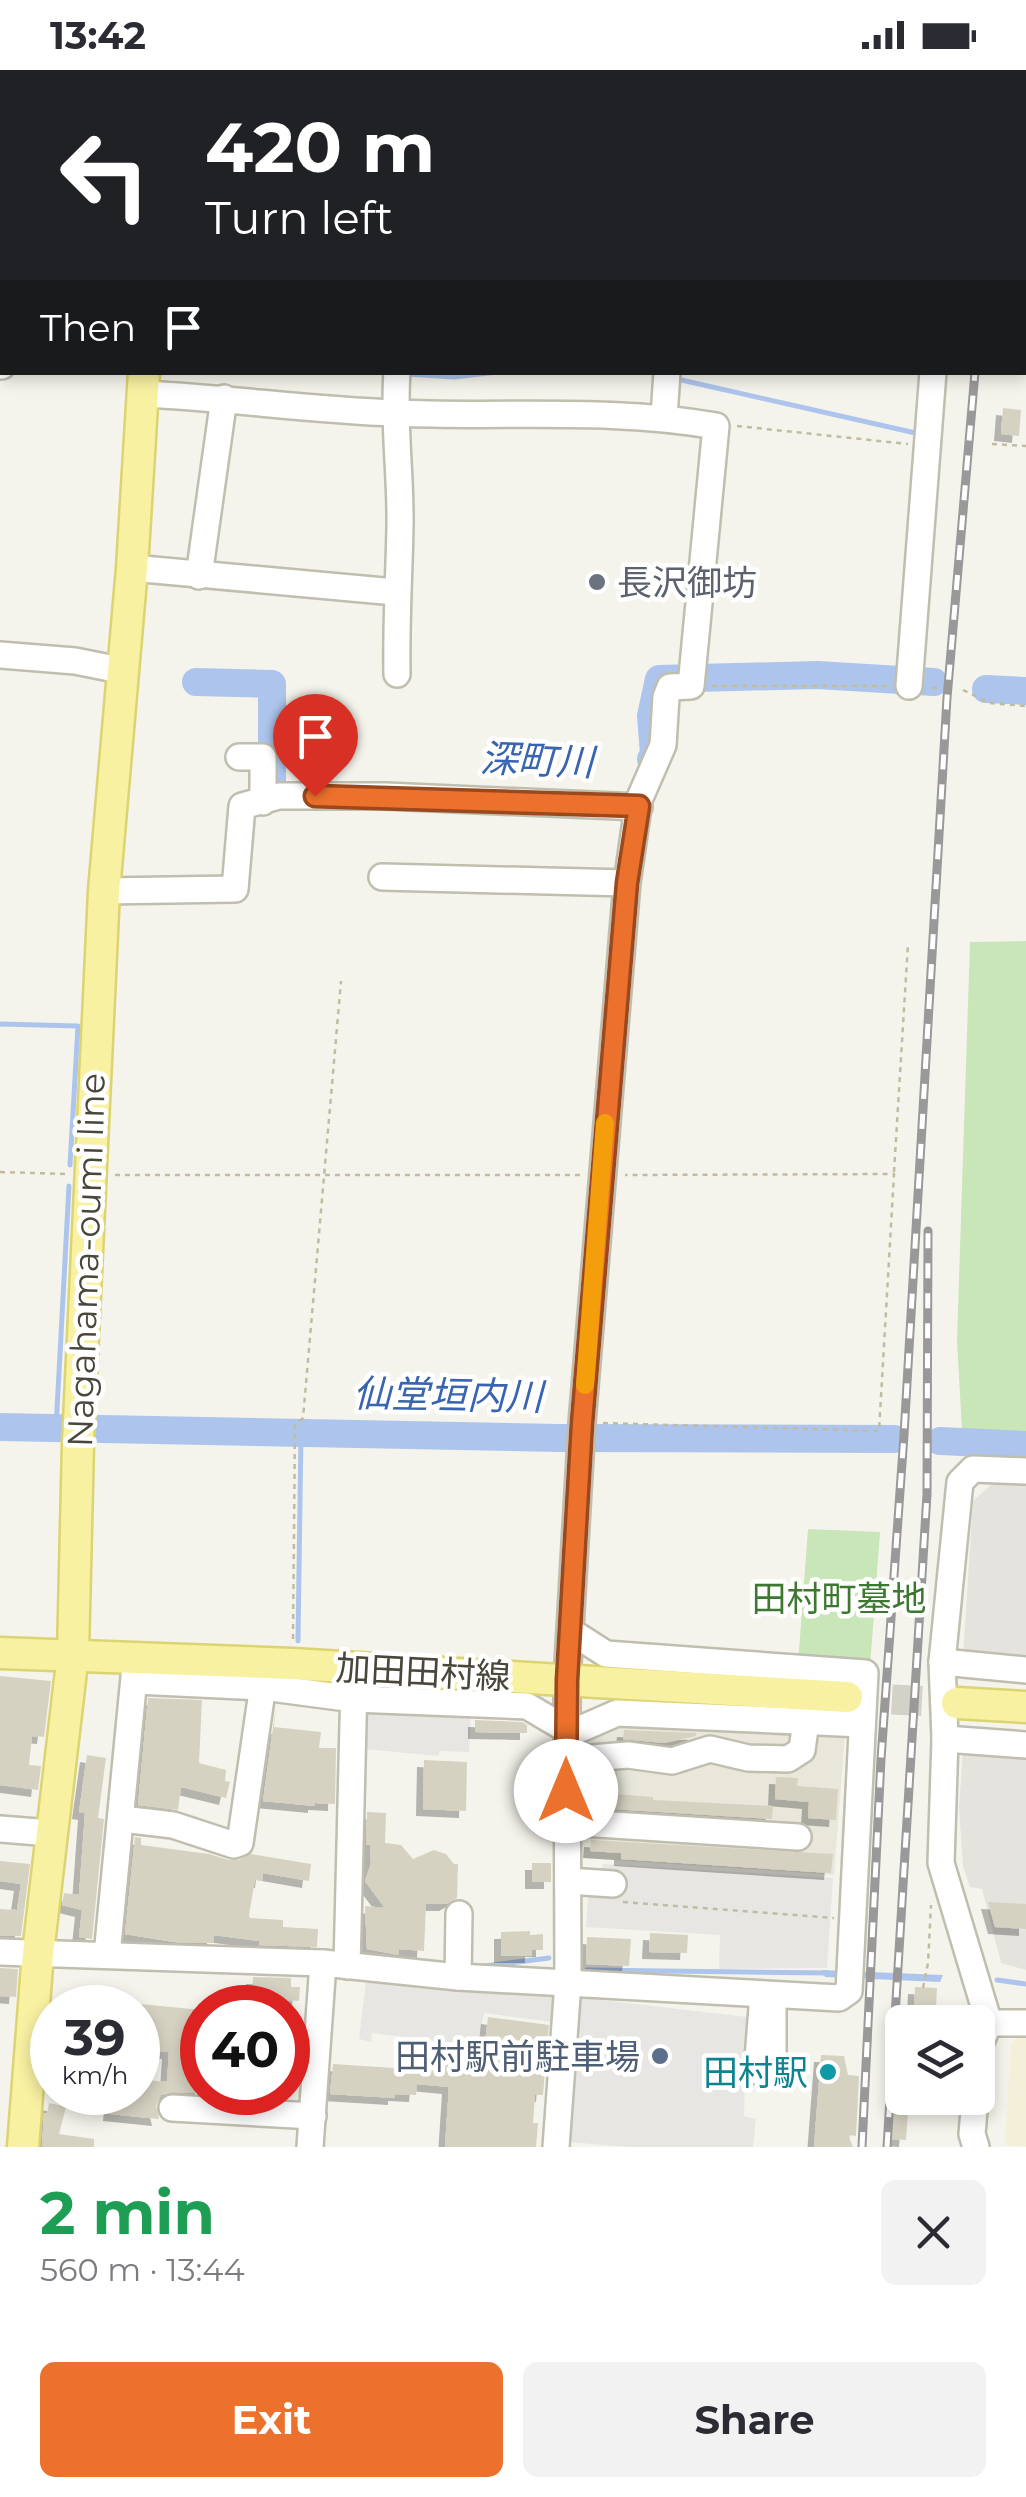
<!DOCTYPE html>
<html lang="en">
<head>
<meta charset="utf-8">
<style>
  body { margin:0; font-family:Montserrat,"Noto Sans JP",sans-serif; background:#f2f2f3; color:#2b2b33; height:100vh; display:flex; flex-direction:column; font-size:38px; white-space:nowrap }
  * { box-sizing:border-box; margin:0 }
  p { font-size:32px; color:#7c7c81 }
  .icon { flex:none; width:55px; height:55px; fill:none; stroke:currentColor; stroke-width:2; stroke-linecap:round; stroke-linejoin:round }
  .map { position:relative; height:2077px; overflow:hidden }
  .sheet { display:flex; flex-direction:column; background:#fff; flex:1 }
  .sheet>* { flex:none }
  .guide { position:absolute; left:0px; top:0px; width:1028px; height:305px; box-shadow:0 5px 15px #0003; background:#202124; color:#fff; overflow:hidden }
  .buttons { position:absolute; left:885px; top:1935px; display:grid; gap:20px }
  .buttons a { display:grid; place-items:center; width:110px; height:110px; border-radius:15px; background:#fff; box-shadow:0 5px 15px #0003; font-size:50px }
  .speed { position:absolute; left:30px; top:1915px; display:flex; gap:20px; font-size:50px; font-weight:700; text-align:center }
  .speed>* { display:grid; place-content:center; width:130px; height:130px; border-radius:50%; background:#fff; box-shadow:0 5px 15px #0003; line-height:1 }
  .speed small { font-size:25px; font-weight:400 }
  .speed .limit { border:15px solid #d22; background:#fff; color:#111 }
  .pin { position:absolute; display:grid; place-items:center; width:85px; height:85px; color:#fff; margin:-102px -42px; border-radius:50% 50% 50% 0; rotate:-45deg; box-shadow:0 0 10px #0007 }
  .pin .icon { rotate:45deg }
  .me { position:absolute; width:110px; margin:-55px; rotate:0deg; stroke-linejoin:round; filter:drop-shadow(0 0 8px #0008) }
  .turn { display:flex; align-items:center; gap:35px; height:210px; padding:0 40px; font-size:45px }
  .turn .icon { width:130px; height:130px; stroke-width:2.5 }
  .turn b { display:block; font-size:70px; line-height:85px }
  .then { display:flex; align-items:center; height:95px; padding:0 40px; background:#0003; gap:20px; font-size:38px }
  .round { display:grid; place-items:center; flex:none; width:105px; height:105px; border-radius:15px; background:#f2f2f3 }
  .head { display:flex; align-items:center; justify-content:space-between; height:170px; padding:0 40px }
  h1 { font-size:60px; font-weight:700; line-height:75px; color:#1e9e55 }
  .action { display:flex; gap:20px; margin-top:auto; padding:20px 40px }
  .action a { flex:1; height:115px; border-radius:15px; background:#eb712c; color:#fff; font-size:40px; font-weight:700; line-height:115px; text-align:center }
  .action a+a { background:#f2f2f3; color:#2b2b33 }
  .status { display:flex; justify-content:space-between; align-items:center; height:70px; padding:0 50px; background:#fff; direction:ltr }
  .status svg { height:28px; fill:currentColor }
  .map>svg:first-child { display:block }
  .residential { fill:#e8e7da }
  .commercial { fill:#f4efd9 }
  .industrial { fill:#e5e3dd }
  .green { fill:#c8e6b8 }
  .parking { fill:#e7e6e3 }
  .water { fill:#adc5ec }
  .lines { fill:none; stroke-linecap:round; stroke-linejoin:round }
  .stream { stroke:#adc5ec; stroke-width:5 }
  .river { stroke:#adc5ec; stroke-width:28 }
  .building { fill:#d6d2c2; filter:url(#shadow) }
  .major-tunnel { stroke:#d3d1c8; stroke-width:30; stroke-dasharray:30 15; stroke-linecap:butt }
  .minor-casing { stroke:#c0beaf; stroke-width:30 }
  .major-casing { stroke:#dcd372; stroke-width:35 }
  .path { stroke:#c1bca1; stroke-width:2.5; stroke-dasharray:5 5; stroke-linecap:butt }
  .minor { stroke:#fff; stroke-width:25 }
  .major { stroke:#f8f1a2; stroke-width:30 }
  .rail-casing { stroke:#999; stroke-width:9 }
  .rail { stroke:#fff; stroke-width:5; stroke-dasharray:15; stroke-linecap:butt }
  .route-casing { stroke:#99491d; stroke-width:25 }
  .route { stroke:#eb712c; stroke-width:18 }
  .slow { stroke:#f59e0b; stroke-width:18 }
  .worship-dot { fill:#6b7280; stroke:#fff; stroke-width:4 }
  .service-dot { fill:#5c6f8a; stroke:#fff; stroke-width:4 }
  .culture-dot { fill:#0f9aa8; stroke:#fff; stroke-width:4 }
  .labels { text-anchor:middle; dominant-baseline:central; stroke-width:9; stroke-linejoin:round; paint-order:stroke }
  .worship-label { font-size:35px; fill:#5b616d; stroke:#fff; text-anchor:start }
  .street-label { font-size:35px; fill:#49463a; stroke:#fff }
  .park-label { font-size:35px; fill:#3c7830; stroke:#fff }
  .service-label { font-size:35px; fill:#4e5e75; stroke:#fff; text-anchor:end }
  .culture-label { font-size:35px; fill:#0d838f; stroke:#fff; text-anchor:end }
  .water-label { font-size:38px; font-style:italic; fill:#3964af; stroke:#fff }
</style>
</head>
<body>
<div class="status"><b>13:42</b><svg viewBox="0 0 49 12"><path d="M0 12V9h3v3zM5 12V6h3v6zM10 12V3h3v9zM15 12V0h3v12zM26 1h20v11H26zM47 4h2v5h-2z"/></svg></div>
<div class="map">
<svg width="1026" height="2077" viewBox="0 0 1026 2077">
  <defs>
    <filter id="shadow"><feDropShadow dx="-7" dy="7" stdDeviation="0" flood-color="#0004"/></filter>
  </defs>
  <rect width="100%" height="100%" fill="#f5f4ec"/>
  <polygon class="residential" points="617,1648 845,1664 834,1805 583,1788 581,1666"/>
  <polygon class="commercial" points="1017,1968 1026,1968 1026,2077 1005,2075 1011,1974"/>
  <g class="industrial">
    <polygon points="994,1412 1026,1413 1026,1593 963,1585 973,1431"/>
    <polygon points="963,1678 1026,1681 1026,1900 1001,1893 982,1819 970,1817 963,1797 959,1738"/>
  </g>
  <g class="green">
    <polygon points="1026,871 1026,1363 962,1360 957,1271 970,872"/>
    <polygon points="808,1459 880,1462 870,1597 798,1594"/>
  </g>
  <g class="parking">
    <polygon points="366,1638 471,1643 469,1682 439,1681 439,1686 364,1679"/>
    <polygon points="603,1794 833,1808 827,1898 719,1899 720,1865 586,1857 590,1805 602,1805"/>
    <polygon points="366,1911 552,1920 558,1926 553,1952 484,1943 478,1976 372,1963 371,1972 359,1969"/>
    <polygon points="584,1928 747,1947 744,2046 756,2049 753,2077 628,2077 567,2072 577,1932"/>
  </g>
  <polygon class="water" points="822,1900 943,1905 940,1912 825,1907"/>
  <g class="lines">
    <g class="stream">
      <polyline points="407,304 454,307 497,302"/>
      <polyline points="677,309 920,364"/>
      <polyline points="0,954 78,956 70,1095"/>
      <polyline points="56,1358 69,1116"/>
      <polyline points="298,1571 301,1363"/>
      <polyline points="485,1896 549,1888"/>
      <polyline points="587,1900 829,1903"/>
      <polyline points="997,1910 1026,1914"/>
    </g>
    <g class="river">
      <polyline points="196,612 272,614 272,716"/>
      <polyline points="986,619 1026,621"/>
      <polyline points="651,689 654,684 651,646 659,609 817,605 934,612"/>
      <polyline points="0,1357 559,1368 894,1369"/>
      <polyline points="940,1371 1026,1375"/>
    </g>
  </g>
  <g class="building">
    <polygon points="1003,338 1021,340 1019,366 1001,364"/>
    <polygon points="0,1606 51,1611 44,1667 32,1666 29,1695 41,1696 38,1720 0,1715"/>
    <polygon points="148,1628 202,1630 199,1693 226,1700 225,1711 230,1712 226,1728 181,1717 178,1740 138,1735"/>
    <polygon points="276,1636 274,1657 321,1662 319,1678 336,1678 335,1734 315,1733 315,1736 263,1731"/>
    <polygon points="475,1650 522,1652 527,1655 527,1663 475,1662"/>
    <polygon points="624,1660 696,1663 696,1666 664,1673 623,1669"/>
    <polygon points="87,1685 106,1688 98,1748 104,1749 92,1869 79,1867 82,1840 62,1835 64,1823 79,1825 85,1743 79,1742"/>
    <polygon points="424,1690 467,1692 466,1741 423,1739"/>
    <polygon points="617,1702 615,1724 653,1727 653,1730 773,1736 772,1749 596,1738 595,1722 597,1722 599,1704"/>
    <polygon points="776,1707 798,1708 797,1716 838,1719 836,1750 808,1748 809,1732 775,1729"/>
    <polygon points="367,1742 386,1743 385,1773 401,1775 413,1789 434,1780 446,1784 454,1794 458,1794 457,1828 446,1834 426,1834 424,1881 399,1879 399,1885 367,1879 365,1836 385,1838 365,1811 371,1794 370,1775 366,1775"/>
    <polygon points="135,1767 141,1768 141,1775 209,1784 229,1790 239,1790 251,1784 311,1794 309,1811 263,1803 262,1811 255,1810 249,1845 250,1848 283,1850 283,1857 318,1859 317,1877 259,1875 259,1871 214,1865 213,1873 174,1872 125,1864"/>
    <polygon points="591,1770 833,1784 831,1803 621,1789 621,1783 590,1781"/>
    <polygon points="0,1791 30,1794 21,1866 0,1866 0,1839 17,1840 21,1814 0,1811"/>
    <rect x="532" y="1793" width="19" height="19"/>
    <polygon points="988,1832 1026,1834 1026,1859 995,1857"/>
    <polygon points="530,1861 530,1865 543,1864 543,1880 532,1880 532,1886 501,1886 501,1862"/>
    <polygon points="650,1863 688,1865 687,1883 649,1882"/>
    <polygon points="587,1867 631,1869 629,1896 586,1894"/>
    <polygon points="0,1898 18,1899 16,1927 0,1926"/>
    <polygon points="253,1907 291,1908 291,1917 300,1917 299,1931 252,1928"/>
    <polygon points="915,1917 937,1918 936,1938 914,1937"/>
    <polygon points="140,1934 202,1940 202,1960 190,1959 186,2002 202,2007 202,2023 173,2022 161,2025 156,2036 159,2049 110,2044 112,2022 138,2022 138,2009 167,2012 169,1982 138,1980"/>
    <polygon points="488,1947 549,1955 543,2025 535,2025 533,2053 538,2053 536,2077 445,2077 449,2017 417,2014 416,2025 395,2024 395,2028 330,2024 333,1994 440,2001 441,1987 483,1991"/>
    <polygon points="821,1985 844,1986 848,2005 859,2006 856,2066 848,2065 853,2077 814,2077"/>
    <polygon points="895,2028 909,2028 906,2070 892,2069"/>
    <polygon points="49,2033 66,2037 59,2064 94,2069 94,2077 42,2077 44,2043 47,2043"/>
  </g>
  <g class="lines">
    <polyline class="major-tunnel" points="847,1627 957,1633"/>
    <defs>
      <g id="minor">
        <polyline points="402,2 402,0"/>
        <polyline points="671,2 671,0"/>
        <polyline points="0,296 2,296"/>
        <path d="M397,302C393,354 401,405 400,457C399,506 396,554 397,604"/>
        <path d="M144,324C228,328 311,340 395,343C502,348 610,337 716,356L691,616L670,617L666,627L663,675L639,730L627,813L582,1353L567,1610L568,1913L556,2077"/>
        <polyline points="664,347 667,302"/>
        <polyline points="132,498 395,522"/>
        <polyline points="199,506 224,328"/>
        <polyline points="0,585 75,591 120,600"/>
        <polyline points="909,616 933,302"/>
        <polyline points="239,687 263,687 263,732"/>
        <polyline points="382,807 627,813"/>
        <polyline points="104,821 235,819 242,736 279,726 386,726 639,737"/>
        <polyline points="942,1592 1026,1600"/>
        <polyline points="136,1611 263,1617 354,1629 527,1636 566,1659 578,1660 617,1643 862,1654"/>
        <polyline points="945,1669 1026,1675"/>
        <polyline points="566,1690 628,1685 672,1691 710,1679 748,1688 788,1689 802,1680 806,1651"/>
        <polyline points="122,1749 173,1755 234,1775 240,1773 265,1601"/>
        <polyline points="567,1752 798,1767"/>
        <polyline points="0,1759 51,1763"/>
        <polyline points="568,1811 613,1814"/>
        <polyline points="0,1882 323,1893 458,1907 839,1928 849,1921 865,1603 606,1584 570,1561"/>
        <polyline points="107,1885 135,1597"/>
        <polyline points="347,1896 354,1613"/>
        <polyline points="458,1907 459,1844"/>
        <polyline points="763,1925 757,2001 773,2003 773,1925"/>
        <polyline points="989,1953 1026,1953"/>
        <polyline points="978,1993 979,1977 989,1953 941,1793 945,1669 942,1592 960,1412 973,1399 1026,1401"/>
        <polyline points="975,2028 972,2064 976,2077"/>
        <polyline points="172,2038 313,2046"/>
        <polyline points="310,2077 323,1893"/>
      </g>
      <g id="major">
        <polyline points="161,2 161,0"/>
        <polyline points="0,1583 293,1594 847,1627"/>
        <polyline points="957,1633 1026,1637"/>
        <polyline points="23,2077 38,1883 73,1584 78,1373 104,821 132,498 144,302"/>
      </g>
    </defs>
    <use href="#minor" class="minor-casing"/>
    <use href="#major" class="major-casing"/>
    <g class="path">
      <polyline points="956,2 956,0"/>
      <polyline points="1025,116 1026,116"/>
      <polyline points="737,356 908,374"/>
      <polyline points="992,374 1026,376"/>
      <polyline points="712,616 889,616"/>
      <polyline points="932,618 942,618"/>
      <polyline points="963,620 989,633 1026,636"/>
      <polyline points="0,1102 67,1104"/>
      <polyline points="894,1102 908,874"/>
      <polyline points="115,1105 582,1105"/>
      <polyline points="603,1353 879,1361 894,1104 625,1105"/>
      <polyline points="293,1569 295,1355 303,1348 341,911"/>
      <polyline points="623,1832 834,1848"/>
      <polyline points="923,1918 928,1893 931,1835"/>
    </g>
    <use href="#minor" class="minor"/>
    <use href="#major" class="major"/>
    <defs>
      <g id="rail">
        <polyline points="1003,2 1003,0"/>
        <polyline points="862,2077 881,1689 904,1365 947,628 975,302"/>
        <polyline points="887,2077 927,1424 928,1161"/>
      </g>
    </defs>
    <use href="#rail" class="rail-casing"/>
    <use href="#rail" class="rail"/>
  </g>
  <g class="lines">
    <defs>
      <polyline id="route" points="315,726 639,736 627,813 582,1353 567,1610 566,1721"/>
    </defs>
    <use href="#route" class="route-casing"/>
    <use href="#route" class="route"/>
    <polyline class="slow" points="585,1315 605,1053"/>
  </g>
  <circle class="worship-dot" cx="597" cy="512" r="10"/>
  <circle class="service-dot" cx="660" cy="1986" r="10"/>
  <circle class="culture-dot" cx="828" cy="2002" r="10"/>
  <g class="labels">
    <g class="worship-label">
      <text x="617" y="512">長沢御坊</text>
    </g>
    <g class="street-label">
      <text transform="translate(86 1190) rotate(-88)">Nagahama-oumi line</text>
      <text transform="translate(423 1602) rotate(3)">加田田村線</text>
    </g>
    <g class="park-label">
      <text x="839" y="1528">田村町墓地</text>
    </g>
    <g class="service-label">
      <text x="640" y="1986">田村駅前駐車場</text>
    </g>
    <g class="culture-label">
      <text x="808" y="2002">田村駅</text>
    </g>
    <g class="water-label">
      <text transform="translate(537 690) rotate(2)">深町川</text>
      <text transform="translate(448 1325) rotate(1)">仙堂垣内川</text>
    </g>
  </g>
</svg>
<div class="buttons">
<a><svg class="icon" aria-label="layers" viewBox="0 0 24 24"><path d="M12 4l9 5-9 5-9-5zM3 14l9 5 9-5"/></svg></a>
</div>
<div class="speed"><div>39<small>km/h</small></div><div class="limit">40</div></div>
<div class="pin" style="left:315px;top:726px;background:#d93025"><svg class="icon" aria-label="arrive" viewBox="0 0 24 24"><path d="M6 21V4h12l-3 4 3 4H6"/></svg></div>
<svg class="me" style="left:566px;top:1721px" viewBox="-20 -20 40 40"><circle r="19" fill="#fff"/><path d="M0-13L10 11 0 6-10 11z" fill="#eb712c"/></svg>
<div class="guide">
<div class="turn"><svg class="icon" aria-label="left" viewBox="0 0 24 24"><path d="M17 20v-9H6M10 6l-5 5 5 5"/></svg><div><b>420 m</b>Turn left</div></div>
<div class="then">Then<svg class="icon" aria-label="arrive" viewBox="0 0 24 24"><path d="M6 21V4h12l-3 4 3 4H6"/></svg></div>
</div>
</div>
<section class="sheet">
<div class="head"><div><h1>2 min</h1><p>560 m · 13:44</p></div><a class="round"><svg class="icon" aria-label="close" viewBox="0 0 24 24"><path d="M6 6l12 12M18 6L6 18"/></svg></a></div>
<div class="action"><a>Exit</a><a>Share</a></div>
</section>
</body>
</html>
